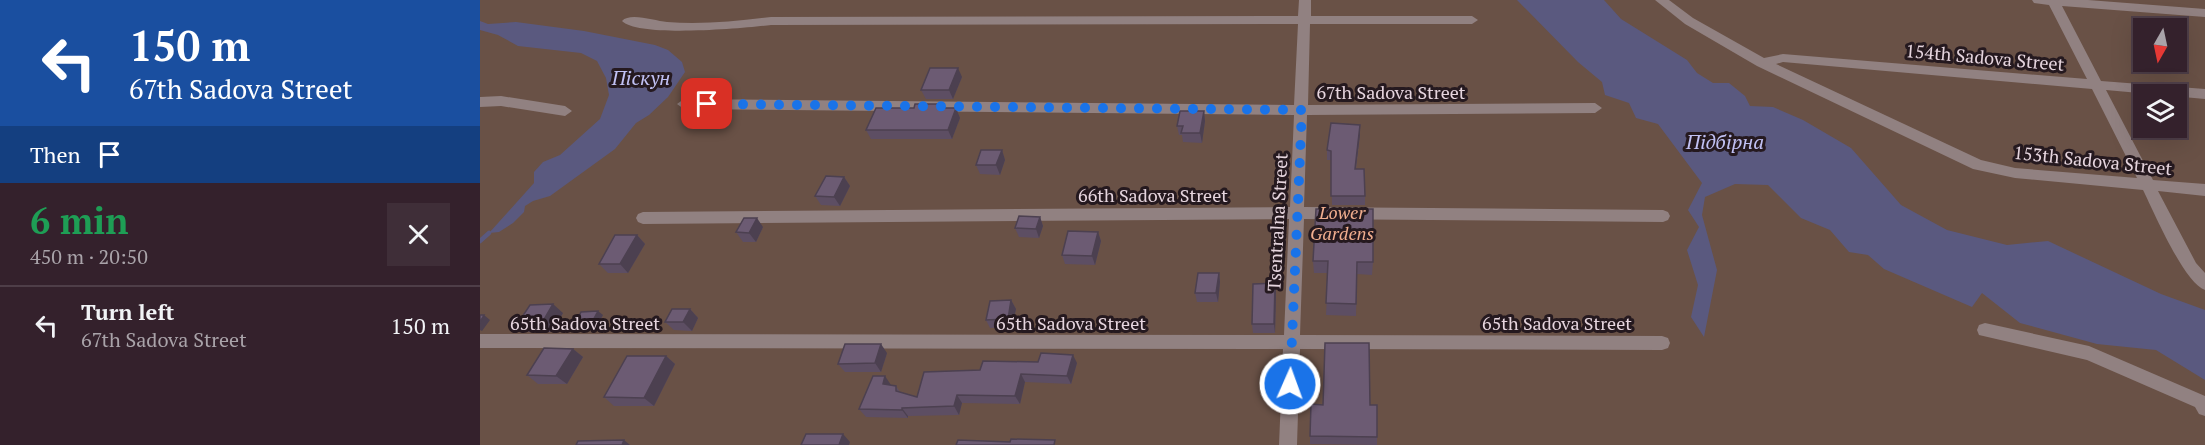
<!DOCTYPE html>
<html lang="en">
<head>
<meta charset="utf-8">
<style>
  body { margin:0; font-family:"PT Serif",serif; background:#3f2e38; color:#f1f3f6; height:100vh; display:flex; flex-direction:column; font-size:22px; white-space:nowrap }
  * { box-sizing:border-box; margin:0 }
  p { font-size:20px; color:#a9a3a9 }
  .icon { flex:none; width:33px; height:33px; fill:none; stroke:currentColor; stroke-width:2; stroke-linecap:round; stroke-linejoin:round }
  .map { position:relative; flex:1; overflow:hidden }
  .drawer { display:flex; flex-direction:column; background:#34212c; width:480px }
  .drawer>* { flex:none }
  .banner { background:#1a4fa0; color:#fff; overflow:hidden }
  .needle { width:39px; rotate:189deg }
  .fabs { position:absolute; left:1653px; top:18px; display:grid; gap:12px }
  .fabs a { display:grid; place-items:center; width:54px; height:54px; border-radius:0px; background:#34212c; box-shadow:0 6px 24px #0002,0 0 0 2px #4e3e48; font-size:30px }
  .pin { position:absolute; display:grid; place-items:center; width:51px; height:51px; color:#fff; margin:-26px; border-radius:12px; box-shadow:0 3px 9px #0006 }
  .me { position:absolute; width:66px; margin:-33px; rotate:2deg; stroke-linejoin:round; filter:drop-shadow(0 0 4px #0008) }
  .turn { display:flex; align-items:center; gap:21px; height:126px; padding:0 30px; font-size:27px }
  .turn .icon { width:78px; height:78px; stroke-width:2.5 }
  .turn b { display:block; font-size:42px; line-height:51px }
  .then { display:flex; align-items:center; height:57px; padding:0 30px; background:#0003; gap:12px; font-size:22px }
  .round { display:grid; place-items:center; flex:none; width:63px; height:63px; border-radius:0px; background:#3f2e38 }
  .overview { display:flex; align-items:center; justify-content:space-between; height:102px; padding:0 30px }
  h1 { font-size:36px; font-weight:600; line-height:45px; color:#1e9e55 }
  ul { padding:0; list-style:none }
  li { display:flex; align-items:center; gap:18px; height:78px; padding:0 30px; border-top:2px solid #4e3e48 }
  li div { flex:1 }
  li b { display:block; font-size:22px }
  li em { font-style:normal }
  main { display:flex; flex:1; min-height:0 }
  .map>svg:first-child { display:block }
  .green { fill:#695146; fill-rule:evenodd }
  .water { fill:#5a597f }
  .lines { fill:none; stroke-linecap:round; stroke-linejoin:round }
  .stream { stroke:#5a597f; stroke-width:4.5 }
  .minor { fill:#918181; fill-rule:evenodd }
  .wall { fill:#5d4e63 }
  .shaded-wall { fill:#4c4050 }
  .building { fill:#6c5b73; stroke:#4c4050; stroke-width:1.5 }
  .route { stroke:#1a73e8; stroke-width:10; stroke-dasharray:0 18 }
  .labels { text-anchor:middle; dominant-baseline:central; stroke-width:6; stroke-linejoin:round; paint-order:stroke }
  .street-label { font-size:18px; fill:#e6d5de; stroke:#25191f }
  .park-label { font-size:18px; font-style:italic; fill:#f1ae8f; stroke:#25191f }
  .water-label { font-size:20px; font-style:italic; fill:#c1c1f4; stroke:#25191f }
</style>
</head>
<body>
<main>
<section class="drawer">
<div class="banner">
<div class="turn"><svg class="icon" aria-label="left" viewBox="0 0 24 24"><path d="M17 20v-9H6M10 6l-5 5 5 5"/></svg><div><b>150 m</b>67th Sadova Street</div></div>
<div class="then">Then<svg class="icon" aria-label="arrive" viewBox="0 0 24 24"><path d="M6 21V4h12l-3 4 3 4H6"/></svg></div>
</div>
<div class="overview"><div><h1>6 min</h1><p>450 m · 20:50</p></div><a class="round"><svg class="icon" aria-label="close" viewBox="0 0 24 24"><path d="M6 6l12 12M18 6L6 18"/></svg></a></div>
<ul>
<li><svg class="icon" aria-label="left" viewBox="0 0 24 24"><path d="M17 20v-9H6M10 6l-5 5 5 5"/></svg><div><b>Turn left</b><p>67th Sadova Street</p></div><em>150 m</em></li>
</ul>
</section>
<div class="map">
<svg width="1725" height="445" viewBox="0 0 1725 445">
  <rect width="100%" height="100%" fill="#462c3a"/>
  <path class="green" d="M0,0H1725V445H0ZM1664,28H1696V62H1664ZM1664,94H1696V128H1664Z"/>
  <g class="water">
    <polygon points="1037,0 1124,0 1141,19 1207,60 1217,73 1233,83 1249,83 1265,96 1270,106 1293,107 1323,120 1371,148 1421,205 1467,230 1527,245 1568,241 1681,294 1725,310 1725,380 1676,350 1617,344 1540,323 1502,293 1492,307 1404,269 1388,255 1369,252 1350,230 1321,218 1288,185 1255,184 1225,197 1222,215 1237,270 1224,337 1211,317 1218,285 1207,250 1219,227 1208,210 1222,183 1178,124 1156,118 1149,103 1125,95 1122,82 1098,62"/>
    <polygon points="0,21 8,24 36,22 104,31 175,45 188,50 202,62 205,72 188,97 169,115 156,123 135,149 70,196 53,201 45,206 44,212 33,223 19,232 9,233 54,183 54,172 63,162 80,155 120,119 129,95 126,78 117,61 101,53 38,46 18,35 0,30"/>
  </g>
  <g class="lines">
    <polyline class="stream" points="0,241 9,233"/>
    <g class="minor">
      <path d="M819,0H831V16H992L998,20L992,24H830L828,105L1115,103L1122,108L1115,113L827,115L824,207L1183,210L1188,212L1190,216L1188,220L1183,222L824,219L820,335L1182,336L1188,338L1190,343L1188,348L1182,350L820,349L817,445H799L803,349L0,348V334L804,335L809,219L163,224L158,222L156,218L158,214L163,212L810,207L814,115L204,109L197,104L204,99L814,105L818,24L291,25C265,28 158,38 142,21C150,12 175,21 187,22C222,25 256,21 291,17L818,16Z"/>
      <path d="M1175,0H1189L1213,18L1284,58L1303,54L1607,79L1569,5L1554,3L1552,0H1608L1725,9V17L1582,6L1621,81L1725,89V99L1626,90L1673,180L1725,184V196L1678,191L1716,263L1725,273V290C1704,283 1674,212 1663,190L1535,178L1493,169L1277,66L1205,24ZM1303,62L1612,89L1657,178L1535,168L1501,160L1296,64Z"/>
      <polygon points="21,96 85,106 92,111 85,116 21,106 0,107 0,97"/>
      <polygon points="1505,323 1609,346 1725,396 1725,416 1719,414 1715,407 1607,360 1499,335 1497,330 1499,325"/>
    </g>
  </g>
  <g class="wall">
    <polygon points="482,77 473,99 446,99 441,90"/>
    <polygon points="464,104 466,108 476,108 480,118 472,139 391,139 386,130 434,108"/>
    <polygon points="724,111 725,121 722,143 703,142 702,135 699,135 697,126"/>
    <polygon points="880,125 880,135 876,169 885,196 885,205 852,205 851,160 847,160 847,150"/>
    <polygon points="522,150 525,160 520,175 500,174 496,165"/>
    <polygon points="364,177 370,186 360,206 341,205 335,196"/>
    <polygon points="560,217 563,226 559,238 539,237 535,228"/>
    <polygon points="283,227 276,242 263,242 256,232"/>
    <polygon points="618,232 621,241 615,265 585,264 582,255"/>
    <polygon points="157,235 165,244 148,273 128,273 119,264"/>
    <polygon points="833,261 893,262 892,275 877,274 876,316 846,315 848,273 834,273"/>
    <polygon points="739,273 740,282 738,302 717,302 715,293"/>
    <polygon points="796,292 795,333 773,333 772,324"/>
    <polygon points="531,300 536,309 532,327 510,328 506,320"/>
    <polygon points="210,309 218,318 212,331 194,330 185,322"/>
    <polygon points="83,313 72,332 49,332 38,323"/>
    <polygon points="123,315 116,328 100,329 95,325"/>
    <polygon points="93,349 103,357 87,384 58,384 47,375"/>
    <polygon points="407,353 401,372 365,372 358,364"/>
    <polygon points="186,356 195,364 174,406 134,406 124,397"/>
    <polygon points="597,363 591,384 545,382 540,404 482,403 479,415 428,416 428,418 386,417 379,409 411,385 416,386 420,392 437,397 500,370"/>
    <polygon points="830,436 897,437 897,445 830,444"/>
  </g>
  <g class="shaded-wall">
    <polygon points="478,68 482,77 473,99 469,90"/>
    <polygon points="476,108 480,118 472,139 468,130"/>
    <polygon points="724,111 725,121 722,143 720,133"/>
    <polygon points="880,125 880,135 874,179 875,169"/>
    <polygon points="522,150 525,160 520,175 516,165"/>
    <polygon points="364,177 370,186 360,206 354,197"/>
    <polygon points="560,217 563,226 559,238 556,229"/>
    <polygon points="277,218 283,227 276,242 269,233"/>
    <polygon points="618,232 621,241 615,265 612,256"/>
    <polygon points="157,235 165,244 148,273 140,264"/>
    <polygon points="739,273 740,282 738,302 736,293"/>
    <polygon points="795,283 796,292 795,333 794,324"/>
    <polygon points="531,300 536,309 532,327 528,319"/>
    <polygon points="73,304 83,313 72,332 62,323"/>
    <polygon points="210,309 218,318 212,331 203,322"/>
    <polygon points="118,311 123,315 116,328 111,324"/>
    <polygon points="4,315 10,320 2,331 0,330 0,322"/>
    <polygon points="401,344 407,353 401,372 395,363"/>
    <polygon points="93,349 103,357 87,384 76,376"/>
    <polygon points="593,355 597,363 591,384 587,376"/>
    <polygon points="186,356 195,364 174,406 164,398"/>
    <polygon points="541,374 545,382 540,404 535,396"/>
    <polygon points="405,376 411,385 409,393 403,384"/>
    <polygon points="477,395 482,403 479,415 474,406"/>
    <polygon points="422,408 428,416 428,418 422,410"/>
    <polygon points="363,434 370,442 369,445 359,445"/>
    <polygon points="144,440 150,445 142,445"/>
  </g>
  <g class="building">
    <polygon points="450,68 478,68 469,90 441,90"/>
    <polygon points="435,104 464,104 462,108 476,108 468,130 386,130 396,108 434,108"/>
    <polygon points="700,111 724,111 720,133 701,133 703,126 697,126"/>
    <polygon points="851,123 880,125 875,169 884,169 885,196 851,196 851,151 847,150"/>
    <polygon points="501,150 522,150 516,165 496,165"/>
    <polygon points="346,176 364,177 354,197 335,196"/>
    <polygon points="836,209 893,209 893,262 877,262 876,304 846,303 848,261 833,261"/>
    <polygon points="539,216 560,217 556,229 535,228"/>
    <polygon points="264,218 277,218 269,233 256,232"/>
    <polygon points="588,231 618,232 612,256 582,255"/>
    <polygon points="135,235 157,235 140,264 119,264"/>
    <polygon points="718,273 739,273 736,293 715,293"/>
    <polygon points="795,283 794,324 772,324 773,284"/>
    <polygon points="531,300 528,319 506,320 510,301"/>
    <polygon points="73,304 62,323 38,323 50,305"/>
    <polygon points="192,309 210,309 203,322 185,322"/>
    <polygon points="118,311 111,324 95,325 101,312"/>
    <polygon points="0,315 4,315 0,322"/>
    <polygon points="845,343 889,343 890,405 897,405 897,437 830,436 831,404 843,405"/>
    <polygon points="365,344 401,344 395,363 358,364"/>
    <polygon points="64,348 93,349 76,376 47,375"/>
    <polygon points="561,353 593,355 587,376 541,374 535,396 477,395 474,406 422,408 422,410 379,409 393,376 405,376 403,384 416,386 416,391 437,397 444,372 500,370 503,361 558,362"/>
    <polygon points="147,356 186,356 164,398 124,397"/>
    <polygon points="326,434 363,434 359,445 321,445"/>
    <polygon points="531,439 575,440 574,445 476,445 478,440 530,442"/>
    <polygon points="144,440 142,445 96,445 98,441"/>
  </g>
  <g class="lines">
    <polyline class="route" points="227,104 822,110 810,384"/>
  </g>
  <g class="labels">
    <g class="street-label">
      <text transform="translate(1505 57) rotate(5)">154th Sadova Street</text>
      <text x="911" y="92">67th Sadova Street</text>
      <text transform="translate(1613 160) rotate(6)">153th Sadova Street</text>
      <text x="673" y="195">66th Sadova Street</text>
      <text transform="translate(797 222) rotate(-87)">Tsentralna Street</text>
      <text x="105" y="323">65th Sadova Street</text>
      <text x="591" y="323">65th Sadova Street</text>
      <text x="1077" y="323">65th Sadova Street</text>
    </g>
    <g class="park-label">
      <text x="862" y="212">Lower<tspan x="862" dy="21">Gardens</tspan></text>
    </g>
    <g class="water-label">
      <text x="161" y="77">Піскун</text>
      <text x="1245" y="141">Підбірна</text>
    </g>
  </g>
</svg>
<div class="fabs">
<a><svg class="needle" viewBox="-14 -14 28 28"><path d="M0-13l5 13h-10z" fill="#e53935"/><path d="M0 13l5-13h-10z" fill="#a9a3a9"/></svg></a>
<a><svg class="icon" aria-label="layers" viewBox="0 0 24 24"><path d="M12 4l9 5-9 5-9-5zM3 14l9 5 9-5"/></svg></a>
</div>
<div class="pin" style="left:227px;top:104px;background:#d93025"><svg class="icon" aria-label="arrive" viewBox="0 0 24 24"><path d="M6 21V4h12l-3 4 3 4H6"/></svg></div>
<svg class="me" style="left:810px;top:384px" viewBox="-20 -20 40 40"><circle r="17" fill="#1a73e8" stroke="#fff" stroke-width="3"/><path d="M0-11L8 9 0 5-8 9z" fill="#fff"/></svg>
</div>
</main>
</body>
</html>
